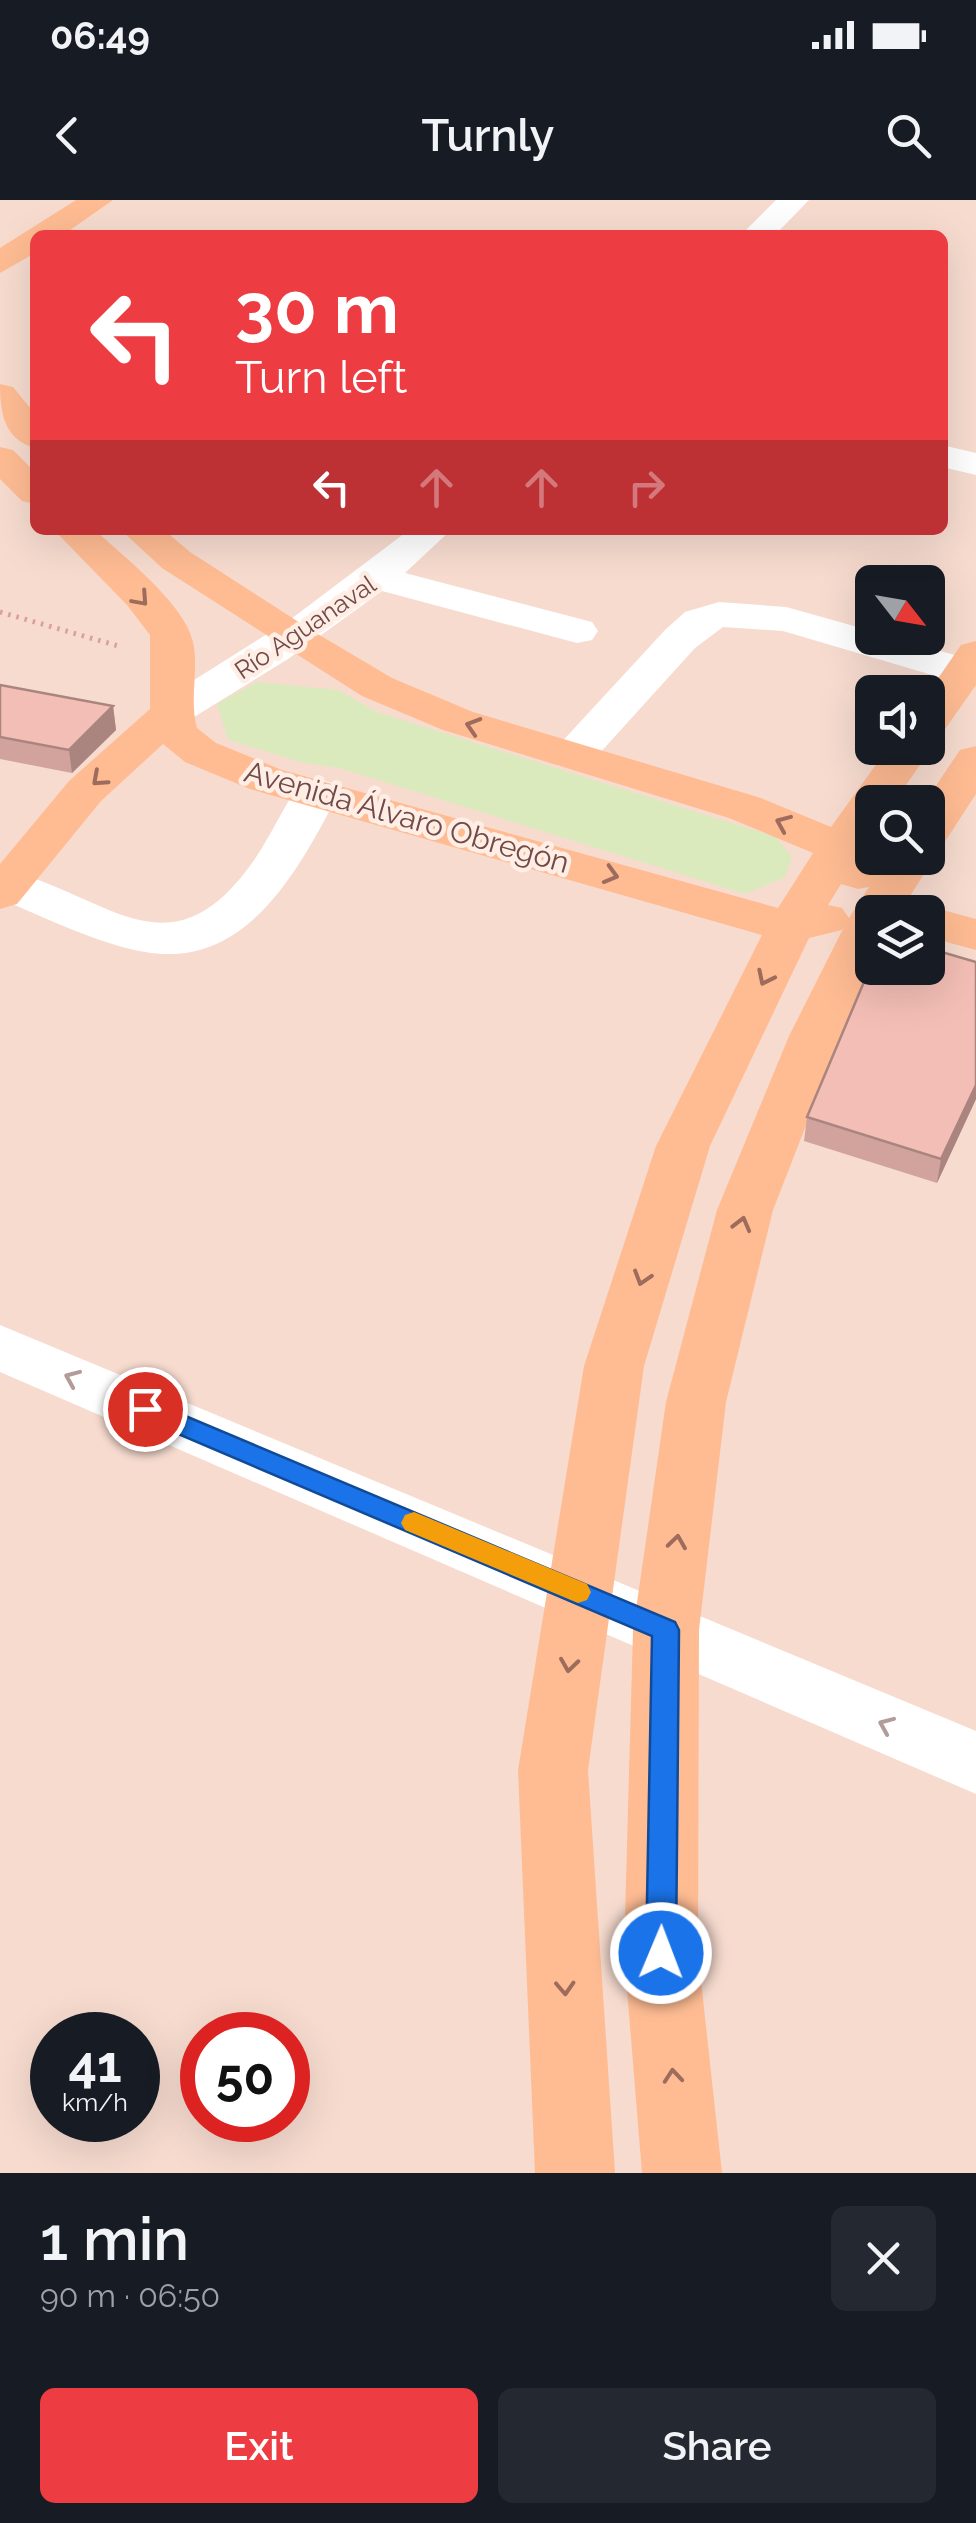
<!DOCTYPE html>
<html lang="en">
<head>
<meta charset="utf-8">
<style>
  body { margin:0; font-family:Raleway,sans-serif; background:#242831; color:#f1f3f6; height:100vh; display:flex; flex-direction:column; font-size:38px; white-space:nowrap }
  * { box-sizing:border-box; margin:0 }
  p { font-size:32px; color:#9ea1a6 }
  .icon { flex:none; width:55px; height:55px; fill:none; stroke:currentColor; stroke-width:2; stroke-linecap:round; stroke-linejoin:round }
  .map { position:relative; height:1973px; overflow:hidden }
  .panel { display:flex; flex-direction:column; background:#171b24; flex:1 }
  .panel>* { flex:none }
  .guide { position:absolute; left:30px; top:30px; width:918px; height:305px; border-radius:15px; box-shadow:0 10px 40px #0002; background:#ed3d42; color:#fff; overflow:hidden }
  .needle { width:65px; rotate:121deg }
  .controls { position:absolute; left:855px; top:365px; display:grid; gap:20px }
  .controls a { display:grid; place-items:center; width:90px; height:90px; border-radius:15px; background:#171b24; box-shadow:0 10px 40px #0002; font-size:50px }
  .speed { position:absolute; left:30px; top:1812px; display:flex; gap:20px; font-size:50px; font-weight:700; text-align:center }
  .speed>* { display:grid; place-content:center; width:130px; height:130px; border-radius:50%; background:#171b24; box-shadow:0 10px 40px #0002; line-height:1 }
  .speed small { font-size:25px; font-weight:400 }
  .speed .limit { border:15px solid #d22; background:#fff; color:#111 }
  .pin { position:absolute; display:grid; place-items:center; width:85px; height:85px; color:#fff; margin:-42px; border:5px solid #fff; border-radius:50%; box-shadow:0 2px 10px #0007 }
  .me { position:absolute; width:110px; margin:-55px; rotate:1deg; stroke-linejoin:round; filter:drop-shadow(0 0 8px #0008) }
  .turn { display:flex; align-items:center; gap:35px; height:210px; padding:0 40px; font-size:45px }
  .turn .icon { width:130px; height:130px; stroke-width:2.5 }
  .turn b { display:block; font-size:70px; line-height:85px }
  .lanes { display:flex; align-items:center; height:95px; padding:0 40px; background:#0003; justify-content:center; gap:50px; direction:ltr }
  .lanes .off { opacity:.35 }
  .round { display:grid; place-items:center; flex:none; width:105px; height:105px; border-radius:15px; background:#242831 }
  .overview { display:flex; align-items:center; justify-content:space-between; height:170px; padding:0 40px }
  h1 { font-size:60px; font-weight:600; line-height:75px }
  .cta { display:flex; gap:20px; margin-top:auto; padding:20px 40px }
  .cta a { flex:1; height:115px; border-radius:15px; background:#ed3d42; color:#fff; font-size:40px; font-weight:600; line-height:115px; text-align:center }
  .cta a+a { background:#242831; color:#f1f3f6 }
  .status { display:flex; justify-content:space-between; align-items:center; height:70px; padding:0 50px; background:#171b24; direction:ltr }
  .status svg { height:28px; fill:currentColor }
  header { display:flex; justify-content:space-between; align-items:center; height:130px; padding:0 40px; background:#171b24; font-size:45px; font-weight:600 }
  .map>svg:first-child { display:block }
  .residential { fill:#f7dbcf; fill-rule:evenodd }
  .green { fill:#dbeabd }
  .lines { fill:none; stroke-linecap:round; stroke-linejoin:round }
  .path { stroke:#d7a198; stroke-width:5; stroke-dasharray:2.5 6; stroke-linecap:butt }
  .minor { fill:#fff; fill-rule:evenodd }
  .major { fill:#ffbc93; fill-rule:evenodd }
  .wall { fill:#d1a39c }
  .shaded-wall { fill:#aa857f }
  .building { fill:#f3beb5; stroke:#aa857f; stroke-width:2.5 }
  .oneway { stroke:#9d6c5d }
  .oneway2 { stroke:#b29b99 }
  .route { fill:#1a73e8; stroke:#114b97; stroke-width:2.5 }
  .slow { fill:#f59e0b }
  .labels { text-anchor:middle; dominant-baseline:central; stroke-width:9; stroke-linejoin:round; paint-order:stroke }
  .far-street-label { font-size:25px; fill:#734a46; stroke:#ffeee5 }
  .street-label { font-size:30px; fill:#734a46; stroke:#ffeee5 }
</style>
</head>
<body>
<div class="status"><b>06:49</b><svg viewBox="0 0 49 12"><path d="M0 12V9h3v3zM5 12V6h3v6zM10 12V3h3v9zM15 12V0h3v12zM26 1h20v11H26zM47 4h2v5h-2z"/></svg></div>
<header><svg class="icon" aria-label="back" viewBox="0 0 24 24"><path d="M15 5l-7 7 7 7"/></svg>Turnly<svg class="icon" aria-label="search" viewBox="0 0 24 24"><circle cx="10" cy="10" r="6"/><path d="M15 15l6 6"/></svg></header>
<div class="map">
<svg width="976" height="1973" viewBox="0 0 976 1973">
  <rect width="100%" height="100%" fill="#fde9de"/>
  <path class="residential" d="M0,0H976V1973H0ZM35,35H942V330H35ZM872,382H928V438H872ZM872,492H928V548H872ZM872,602H928V658H872ZM872,712H928V768H872ZM52,1835H138V1920H52ZM202,1835H288V1920H202Z"/>
  <polygon class="green" points="257,482 338,490 377,512 776,637 792,657 785,677 745,694 339,568 304,563 228,540 217,504"/>
  <g class="lines">
    <polyline class="path" points="0,412 122,447"/>
    <g class="minor">
      <polygon points="776,0 809,0 775,35 741,35"/>
      <polygon points="942,245 976,253 976,275 942,267"/>
      <polygon points="409,330 451,330 405,373 592,422 598,431 592,440 577,443 382,391 288,459 186,522 171,526 156,522 149,513 156,504 291,419"/>
      <polygon points="719,402 786,407 872,431 872,438 894,438 976,461 976,481 964,484 949,480 783,431 723,427 695,448 589,565 573,569 557,565 551,556 557,547 665,430 685,412"/>
      <path d="M316,579L332,583L339,593C299,669 247,770 145,752C95,743 47,718 0,699V672L7,670C109,696 170,778 252,663C270,638 282,609 300,583Z"/>
      <polygon points="0,1125 976,1531 976,1594 0,1172"/>
    </g>
    <g class="major">
      <polygon points="76,0 113,0 63,35 35,35 35,53 0,73 0,48"/>
      <path d="M0,184L13,187L35,214V248C4,240 0,212 0,184Z"/>
      <polygon points="0,247 13,250 35,272 35,304 22,301 0,279"/>
      <path d="M54,330H95C123,356 185,404 193,442C199,470 189,499 197,528L216,543L282,570L778,708L813,653L729,618L443,530L362,496L162,368L121,330H164L190,352L311,430L392,478L473,512L761,598L831,627L888,548H928V541L932,548L894,602H872V634L863,647L879,671L888,658H928V648L934,658L900,712H872L873,768L841,836L773,1010L726,1202L699,1430L698,1753L722,1973H642L624,1753L633,1430L666,1202L717,1010L789,836L845,725L842,730L809,738L710,946L644,1166L588,1570L615,1973H535L518,1570L584,1166L656,946L762,735L250,589L185,562L163,544L101,601L17,704L0,709V664L69,581L150,509V435L127,405ZM841,684L858,689L869,687L849,718L842,708L828,705Z"/>
      <polygon points="976,441 976,485 943,532 928,536 928,493 961,445"/>
      <polygon points="976,546 976,594 944,643 928,647 925,602 960,550"/>
      <polygon points="928,706 976,719 976,750 928,737 928,712 909,712"/>
    </g>
  </g>
  <g class="wall">
    <polygon points="0,485 113,506 116,530 72,573 0,559"/>
    <polygon points="976,899 937,983 804,941 807,917"/>
  </g>
  <g class="shaded-wall">
    <polygon points="113,506 116,530 72,573 69,550"/>
    <polygon points="976,885 976,899 937,983 941,959"/>
  </g>
  <g class="building">
    <polygon points="0,485 113,506 69,550 0,537"/>
    <polygon points="928,748 976,762 976,885 941,959 807,917 872,763 872,768 928,768"/>
  </g>
  <defs><path id="oneway-chevron" d="M-2-3.5L2.5 0L-2 3.5" fill="none" stroke-width="1.6" stroke-linecap="round" stroke-linejoin="round" transform="scale(2.5)"/></defs>
  <g class="oneway">
    <use href="#oneway-chevron" transform="translate(141 399) rotate(48)"/>
    <use href="#oneway-chevron" transform="translate(473 526) rotate(-163)"/>
    <use href="#oneway-chevron" transform="translate(99 579) rotate(138)"/>
    <use href="#oneway-chevron" transform="translate(783 623) rotate(-157)"/>
    <use href="#oneway-chevron" transform="translate(611 675) rotate(16)"/>
    <use href="#oneway-chevron" transform="translate(765 778) rotate(116)"/>
    <use href="#oneway-chevron" transform="translate(742 1024) rotate(-75)"/>
    <use href="#oneway-chevron" transform="translate(642 1078) rotate(107)"/>
    <use href="#oneway-chevron" transform="translate(677 1342) rotate(-82)"/>
    <use href="#oneway-chevron" transform="translate(569 1465) rotate(98)"/>
    <use href="#oneway-chevron" transform="translate(565 1788) rotate(87)"/>
    <use href="#oneway-chevron" transform="translate(673 1876) rotate(-95)"/>
  </g>
  <g class="oneway2">
    <use href="#oneway-chevron" transform="translate(72 1178) rotate(-157)"/>
    <use href="#oneway-chevron" transform="translate(886 1525) rotate(-157)"/>
  </g>
  <polygon class="route" points="145,1199 675,1422 679,1430 676,1753 672,1763 661,1767 650,1763 646,1753 652,1436 136,1216 132,1209 136,1202"/>
  <polygon class="slow" points="414,1312 587,1384 591,1392 587,1400 578,1403 405,1330 401,1323 405,1315"/>
  <g class="labels">
    <g class="far-street-label">
      <text transform="translate(305 427) rotate(-34)">Río Aguanaval</text>
    </g>
    <g class="street-label">
      <text transform="translate(407 617) rotate(16)">Avenida Álvaro Obregón</text>
    </g>
  </g>
</svg>
<div class="controls">
<a><svg class="needle" viewBox="-14 -14 28 28"><path d="M0-13l5 13h-10z" fill="#e53935"/><path d="M0 13l5-13h-10z" fill="#9ea1a6"/></svg></a>
<a><svg class="icon" aria-label="sound" viewBox="0 0 24 24"><path d="M4 9h4l5-4v14l-5-4H4zM17 9q2 3 0 6"/></svg></a>
<a><svg class="icon" aria-label="search" viewBox="0 0 24 24"><circle cx="10" cy="10" r="6"/><path d="M15 15l6 6"/></svg></a>
<a><svg class="icon" aria-label="layers" viewBox="0 0 24 24"><path d="M12 4l9 5-9 5-9-5zM3 14l9 5 9-5"/></svg></a>
</div>
<div class="speed"><div>41<small>km/h</small></div><div class="limit">50</div></div>
<div class="pin" style="left:145px;top:1209px;background:#d93025"><svg class="icon" aria-label="arrive" viewBox="0 0 24 24"><path d="M6 21V4h12l-3 4 3 4H6"/></svg></div>
<svg class="me" style="left:661px;top:1753px" viewBox="-20 -20 40 40"><circle r="17" fill="#1a73e8" stroke="#fff" stroke-width="3"/><path d="M0-11L8 9 0 5-8 9z" fill="#fff"/></svg>
<div class="guide">
<div class="turn"><svg class="icon" aria-label="left" viewBox="0 0 24 24"><path d="M17 20v-9H6M10 6l-5 5 5 5"/></svg><div><b>30 m</b>Turn left</div></div>
<div class="lanes"><svg class="icon" aria-label="left" viewBox="0 0 24 24"><path d="M17 20v-9H6M10 6l-5 5 5 5"/></svg><svg class="icon off" aria-label="ahead" viewBox="0 0 24 24"><path d="M12 20V5M6 11l6-6 6 6"/></svg><svg class="icon off" aria-label="ahead" viewBox="0 0 24 24"><path d="M12 20V5M6 11l6-6 6 6"/></svg><svg class="icon off" aria-label="right" viewBox="0 0 24 24"><path d="M7 20v-9h11M14 6l5 5-5 5"/></svg></div>
</div>
</div>
<section class="panel">
<div class="overview"><div><h1>1 min</h1><p>90 m · 06:50</p></div><a class="round"><svg class="icon" aria-label="close" viewBox="0 0 24 24"><path d="M6 6l12 12M18 6L6 18"/></svg></a></div>
<div class="cta"><a>Exit</a><a>Share</a></div>
</section>
</body>
</html>
